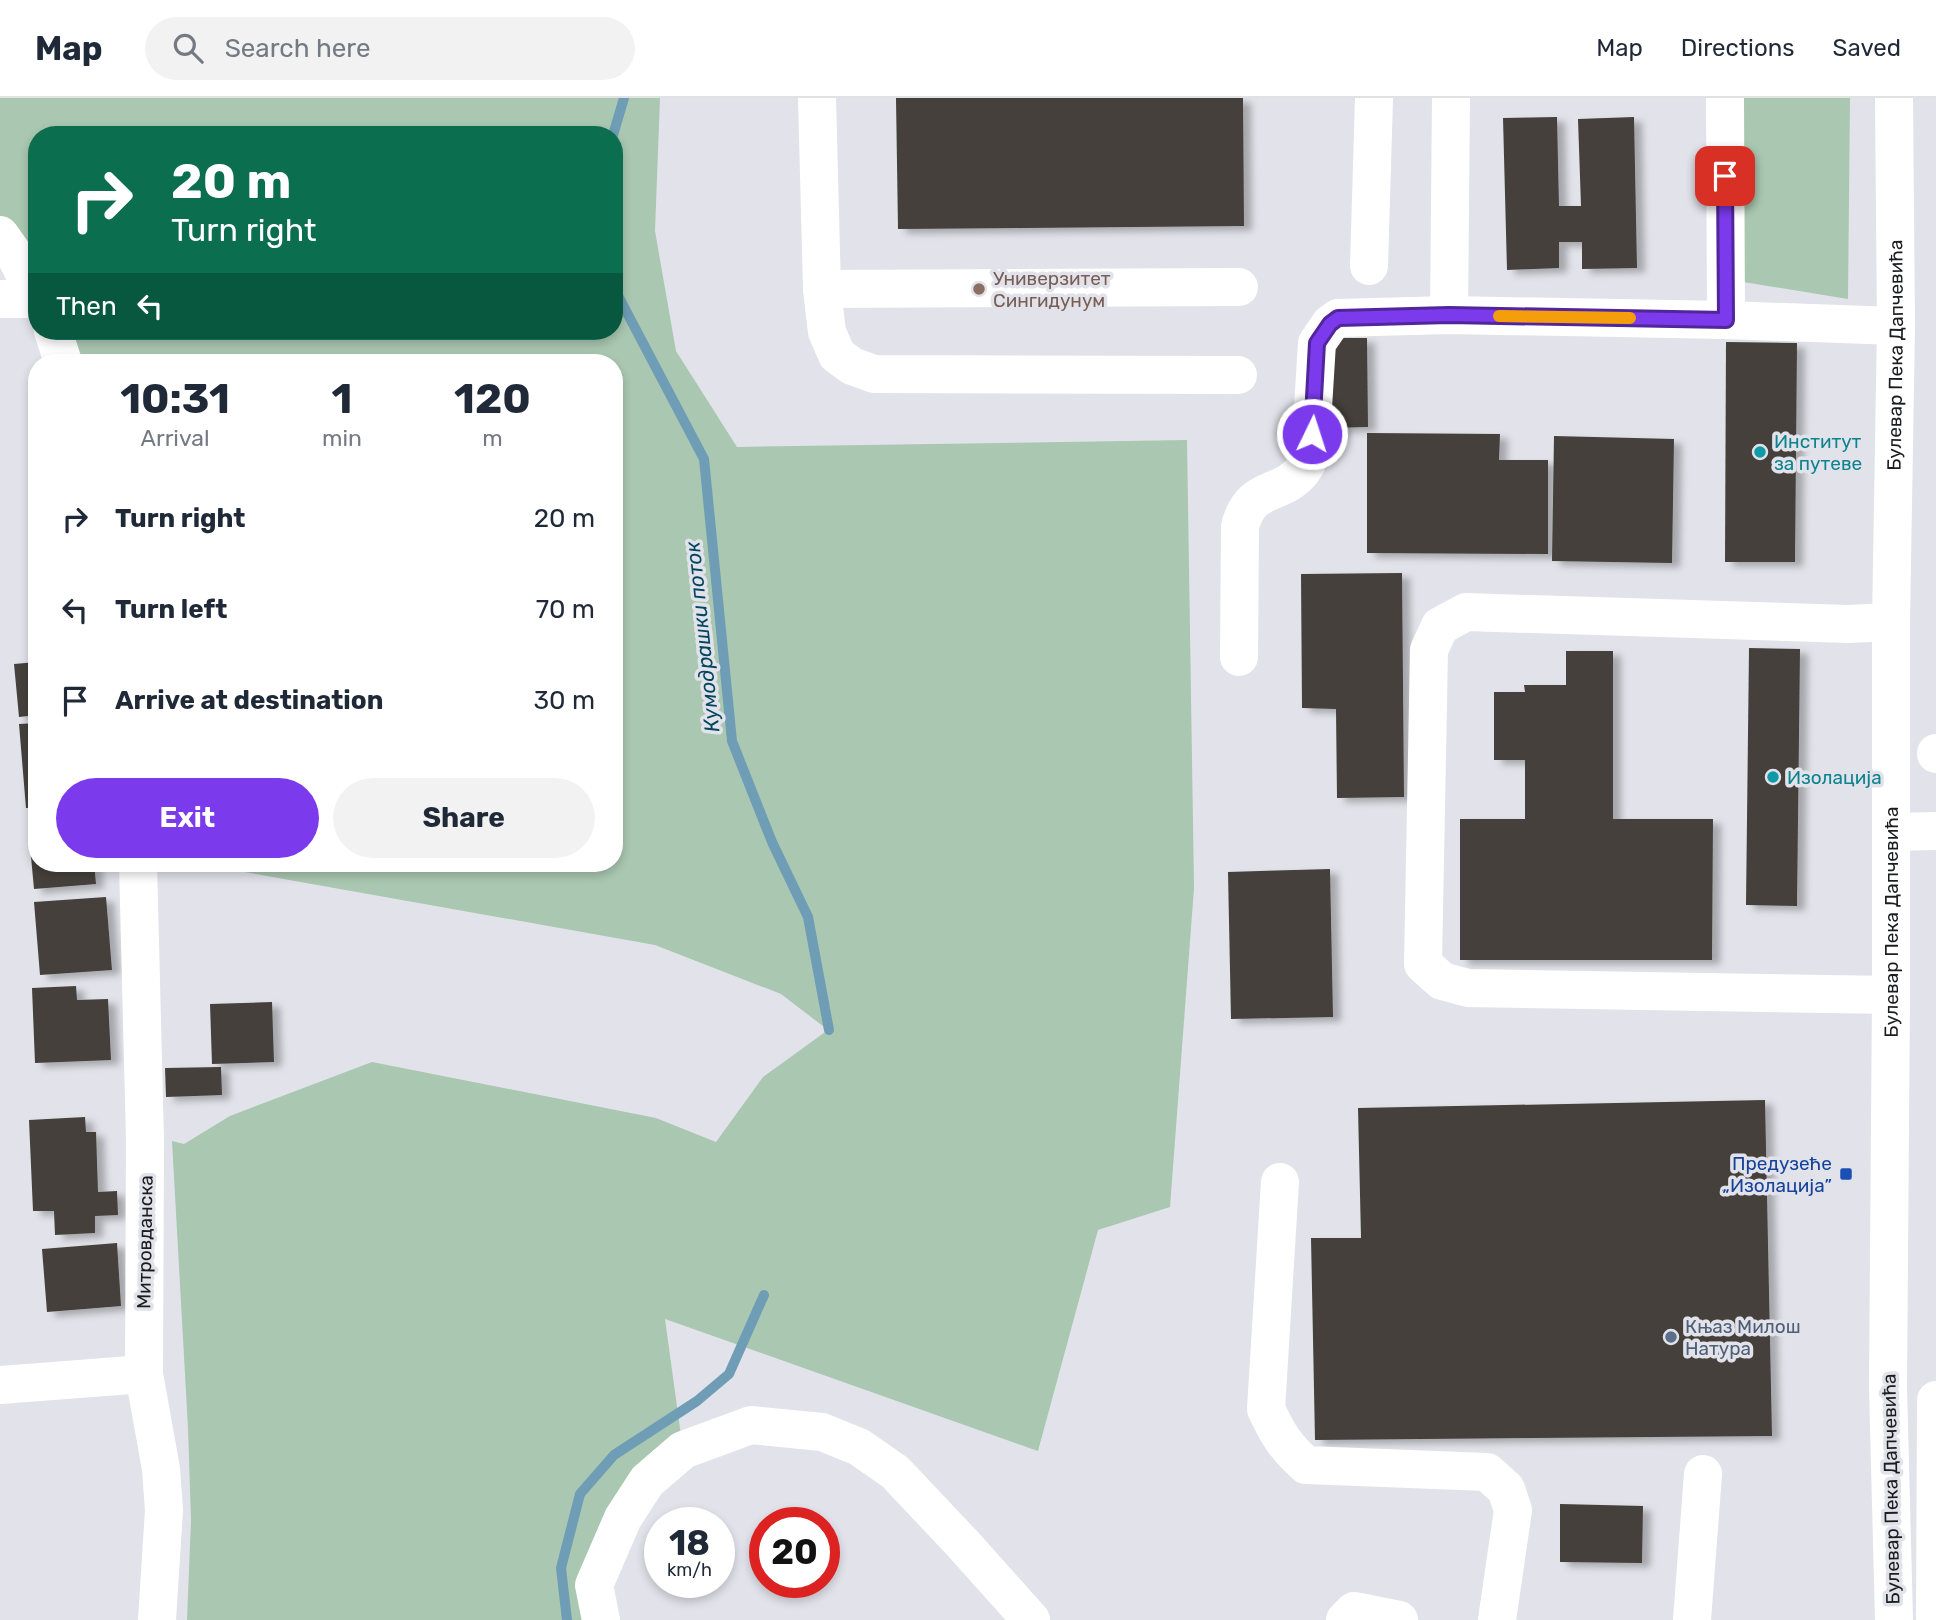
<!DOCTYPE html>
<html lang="en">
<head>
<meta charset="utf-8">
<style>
  body { margin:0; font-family:Rubik,sans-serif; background:#f2f2f3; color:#1f2937; height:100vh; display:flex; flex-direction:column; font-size:26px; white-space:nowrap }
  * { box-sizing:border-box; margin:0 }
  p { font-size:23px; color:#747a83 }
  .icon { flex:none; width:38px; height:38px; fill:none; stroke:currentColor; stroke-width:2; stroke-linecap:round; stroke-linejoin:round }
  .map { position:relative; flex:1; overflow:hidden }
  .sheet { position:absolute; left:28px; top:256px; width:595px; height:518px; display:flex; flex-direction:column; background:#fff; border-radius:28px; box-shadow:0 4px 10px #0003 }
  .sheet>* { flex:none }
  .hud { position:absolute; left:28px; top:28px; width:595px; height:214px; border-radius:28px; box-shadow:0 4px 10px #0003; background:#0b6e4f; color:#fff; overflow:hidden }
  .speed { position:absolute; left:644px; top:1409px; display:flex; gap:14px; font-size:35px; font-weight:700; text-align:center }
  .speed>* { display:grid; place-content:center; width:91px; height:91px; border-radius:50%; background:#fff; box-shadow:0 4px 10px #0003; line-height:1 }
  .speed small { font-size:18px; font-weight:400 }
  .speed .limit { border:10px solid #d22; background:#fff; color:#111 }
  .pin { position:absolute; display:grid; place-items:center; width:60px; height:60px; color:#fff; margin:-30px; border-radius:14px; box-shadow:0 4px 10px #0006 }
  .me { position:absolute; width:77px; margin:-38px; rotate:4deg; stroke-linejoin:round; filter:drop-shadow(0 0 5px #0008) }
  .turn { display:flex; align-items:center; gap:24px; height:147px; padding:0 28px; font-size:32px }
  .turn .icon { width:91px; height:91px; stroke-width:2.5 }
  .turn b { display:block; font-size:49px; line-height:60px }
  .then { display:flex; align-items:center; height:66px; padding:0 28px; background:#0003; gap:14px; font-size:26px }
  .eta { display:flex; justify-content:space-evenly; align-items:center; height:119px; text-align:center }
  .eta b { font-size:42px; font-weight:700; line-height:49px }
  .cta { display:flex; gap:14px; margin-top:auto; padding:14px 28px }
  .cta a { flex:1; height:80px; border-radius:42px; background:#7c3aed; color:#fff; font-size:28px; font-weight:700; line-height:80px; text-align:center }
  .cta a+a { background:#f2f2f3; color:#1f2937 }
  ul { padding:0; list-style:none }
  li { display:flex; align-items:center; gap:21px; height:91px; padding:0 28px }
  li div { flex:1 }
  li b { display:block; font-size:26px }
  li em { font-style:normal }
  header { display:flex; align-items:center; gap:42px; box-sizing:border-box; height:98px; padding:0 35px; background:#fff; border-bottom:2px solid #e0e1e3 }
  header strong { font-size:33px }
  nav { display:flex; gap:38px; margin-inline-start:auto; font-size:24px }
  .search { width:490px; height:63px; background:#f2f2f3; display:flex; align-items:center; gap:18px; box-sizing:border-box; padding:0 24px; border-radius:38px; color:#747a83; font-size:26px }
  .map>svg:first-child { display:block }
  .green { fill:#a9c7b1 }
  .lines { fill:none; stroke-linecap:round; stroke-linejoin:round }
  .stream { stroke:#6f9db5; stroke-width:10 }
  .building { fill:#44403b; filter:url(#shadow) }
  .minor { stroke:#fff; stroke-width:38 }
  .route-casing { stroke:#51269a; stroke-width:18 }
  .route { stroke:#7c3aed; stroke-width:12 }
  .slow { stroke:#f59e0b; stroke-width:12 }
  .education-dot { fill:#8d6e63; stroke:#e2e3ea; stroke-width:2.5 }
  .culture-dot { fill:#0f9aa8; stroke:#e2e3ea; stroke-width:2.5 }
  .transit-dot { fill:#1a4fb4; stroke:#e2e3ea; stroke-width:2.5 }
  .service-dot { fill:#5c6f8a; stroke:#e2e3ea; stroke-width:2.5 }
  .labels { text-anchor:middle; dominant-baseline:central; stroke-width:7; stroke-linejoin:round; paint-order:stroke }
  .education-label { font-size:19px; fill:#785e54; stroke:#e2e3ea; text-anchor:start }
  .street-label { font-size:19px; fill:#1b1c1e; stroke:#e2e3ea }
  .culture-label { font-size:19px; fill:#0d838f; stroke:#e2e3ea; text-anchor:start }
  .transit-label { font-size:19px; fill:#164399; stroke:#e2e3ea; text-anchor:end }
  .service-label { font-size:19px; fill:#4e5e75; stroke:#e2e3ea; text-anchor:start }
  .water-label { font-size:21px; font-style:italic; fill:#04465f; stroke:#e2e3ea }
</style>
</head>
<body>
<header>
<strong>Map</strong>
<div class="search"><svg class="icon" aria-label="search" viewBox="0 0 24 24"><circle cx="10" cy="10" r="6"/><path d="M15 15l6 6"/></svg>Search here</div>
<nav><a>Map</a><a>Directions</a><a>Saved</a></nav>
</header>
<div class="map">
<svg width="1936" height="1522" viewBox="0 0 1936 1522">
  <defs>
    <filter id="shadow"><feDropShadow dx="8" dy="4.5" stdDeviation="3.5" flood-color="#0004"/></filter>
  </defs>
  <rect width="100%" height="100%" fill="#e2e3ea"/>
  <g class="green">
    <polygon points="0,0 660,0 655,133 676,253 737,349 1187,342 1194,790 1170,1109 1098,1132 1038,1353 665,1221 683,1352 594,1486 601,1522 187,1522 191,1422 188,1330 172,1043 184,1046 230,1018 372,964 656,1020 716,1044 763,979 828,932 781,896 655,847 194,765 614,765 614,264 63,264 53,233 614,233 614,37 37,37 37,200 0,137"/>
    <polygon points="1725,0 1850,0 1848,201 1725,181"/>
  </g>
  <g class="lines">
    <g class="stream">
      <polyline points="613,37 624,0"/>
      <polyline points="614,190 704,361 732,643 772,744 808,819 829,932"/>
      <polyline points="567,1522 561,1470 580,1396 614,1357 697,1303 729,1276 764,1197"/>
    </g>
  </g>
  <g class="building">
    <polygon points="896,0 1243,0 1244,128 898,131"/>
    <polygon points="1557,19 1559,108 1581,108 1578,21 1634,19 1637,170 1582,171 1582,144 1559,144 1559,170 1507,172 1503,20"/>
    <polygon points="1324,240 1367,240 1368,329 1325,330"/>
    <polygon points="1726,244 1797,245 1795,464 1725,464"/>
    <polygon points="1367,335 1500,336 1499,362 1548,362 1548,456 1367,455"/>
    <polygon points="1554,338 1674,341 1672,465 1552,463"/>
    <polygon points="1402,475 1404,699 1337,700 1336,611 1302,610 1301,476"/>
    <polygon points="1749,550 1800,551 1797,808 1746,807"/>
    <polygon points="1566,553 1613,553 1613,721 1713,721 1712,862 1460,862 1460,721 1525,721 1525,662 1494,662 1494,594 1525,594 1524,587 1566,587"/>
    <polygon points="37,564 37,617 19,619 14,566"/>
    <polygon points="37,625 37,710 26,710 19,626"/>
    <polygon points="37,725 37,765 94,765 96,786 34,791 28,726"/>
    <polygon points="1330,771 1333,919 1231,921 1228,774"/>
    <polygon points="106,799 112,872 40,877 34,804"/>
    <polygon points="76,888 77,902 108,901 111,962 35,965 32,890"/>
    <polygon points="272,904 274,964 212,966 210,906"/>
    <polygon points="221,969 222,997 166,999 165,970"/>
    <polygon points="1765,1002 1772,1338 1315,1342 1311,1140 1361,1140 1358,1010"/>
    <polygon points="85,1019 86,1034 96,1034 98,1094 117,1093 118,1117 95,1118 95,1135 55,1137 54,1113 33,1113 29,1022"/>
    <polygon points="117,1145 121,1208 47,1214 42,1151"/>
    <polygon points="1560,1406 1643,1408 1642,1465 1560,1464"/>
  </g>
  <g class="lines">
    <g class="minor">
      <polyline points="817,0 822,191 827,234 837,257 852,268 874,276 1238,277"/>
      <polyline points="1725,0 1726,222"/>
      <polyline points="0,137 17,161 37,200"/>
      <polyline points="1369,168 1374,0"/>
      <polyline points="822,191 1239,189"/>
      <polyline points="0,201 37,201"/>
      <polyline points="1449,217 1451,0"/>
      <polyline points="53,233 63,264"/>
      <polyline points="1891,524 1848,526 1466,514 1440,528 1429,552 1423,866 1442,883 1468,890 1891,897"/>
      <path d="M1239,559L1240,428C1252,385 1280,400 1302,373C1305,369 1308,363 1310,358L1317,245L1330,226L1338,220L1449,217L1726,222L1896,228"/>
      <polyline points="1936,655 1936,656"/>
      <polyline points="1892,734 1936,733"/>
      <polyline points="138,765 145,1042 144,1276 161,1371 164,1412 157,1522"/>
      <path d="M1280,1084L1266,1311C1277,1335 1286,1350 1306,1367L1487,1374L1506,1391L1513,1412L1497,1522"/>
      <polyline points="0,1287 144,1276"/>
      <polyline points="601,1522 594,1487 623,1420 647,1383 683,1352 751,1327 822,1334 859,1349 895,1374 963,1446 1031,1522"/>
      <polyline points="1345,1522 1354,1513 1399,1522"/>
      <polyline points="1692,1522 1703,1376"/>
      <path id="s1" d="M1894,1522L1888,1289L1891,897V524L1896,228L1894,0"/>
      <polyline points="1935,1522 1936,1302"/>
    </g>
  </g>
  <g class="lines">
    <defs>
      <polyline id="route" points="1312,336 1317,245 1330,226 1338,220 1449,217 1726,222 1725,78"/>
    </defs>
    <use href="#route" class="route-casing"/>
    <use href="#route" class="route"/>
    <polyline class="slow" points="1499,218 1630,220"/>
  </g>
  <circle class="education-dot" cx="979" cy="191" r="7"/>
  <g class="culture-dot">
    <circle cx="1760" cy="354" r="7"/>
    <circle cx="1773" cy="679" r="7"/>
  </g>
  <rect class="transit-dot" x="1839" y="1069" width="14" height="14" rx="3.5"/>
  <circle class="service-dot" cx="1671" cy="1239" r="7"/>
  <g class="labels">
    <g class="education-label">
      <text x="993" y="180">Универзитет<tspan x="993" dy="22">Сингидунум</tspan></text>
    </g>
    <g class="street-label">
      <text stroke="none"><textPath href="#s1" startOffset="1265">Булевар Пека Дапчевића</textPath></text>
      <text stroke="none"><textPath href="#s1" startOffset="698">Булевар Пека Дапчевића</textPath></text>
      <text transform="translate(145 1144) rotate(-89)">Митровданска</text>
      <text transform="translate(1891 1391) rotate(-91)">Булевар Пека Дапчевића</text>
    </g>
    <g class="culture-label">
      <text x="1774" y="343">Институт<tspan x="1774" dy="22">за путеве</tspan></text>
      <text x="1787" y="679">Изолација</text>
    </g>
    <g class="transit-label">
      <text x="1832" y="1065">Предузеће<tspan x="1832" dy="22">„Изолација”</tspan></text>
    </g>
    <g class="service-label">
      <text x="1685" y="1228">Књаз Милош<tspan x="1685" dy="22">Натура</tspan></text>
    </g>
    <g class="water-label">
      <text transform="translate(702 539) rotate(-96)">Кумодрашки поток</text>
    </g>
  </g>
</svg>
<div class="speed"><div>18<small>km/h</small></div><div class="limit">20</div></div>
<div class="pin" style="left:1725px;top:78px;background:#d93025"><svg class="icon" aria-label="arrive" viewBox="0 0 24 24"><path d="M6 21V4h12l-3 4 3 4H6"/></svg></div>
<svg class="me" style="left:1312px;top:336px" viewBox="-20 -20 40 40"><circle r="17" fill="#7c3aed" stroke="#fff" stroke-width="3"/><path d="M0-11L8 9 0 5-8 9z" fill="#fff"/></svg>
<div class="hud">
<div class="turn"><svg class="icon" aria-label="right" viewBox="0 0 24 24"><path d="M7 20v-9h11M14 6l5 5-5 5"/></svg><div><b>20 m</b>Turn right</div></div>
<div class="then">Then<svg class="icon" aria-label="left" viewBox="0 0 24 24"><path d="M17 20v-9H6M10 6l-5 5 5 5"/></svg></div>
</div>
<section class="sheet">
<div class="eta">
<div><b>10:31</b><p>Arrival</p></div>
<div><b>1</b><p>min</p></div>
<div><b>120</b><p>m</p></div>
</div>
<ul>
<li><svg class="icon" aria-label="right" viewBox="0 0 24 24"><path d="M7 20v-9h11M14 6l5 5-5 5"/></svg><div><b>Turn right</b></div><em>20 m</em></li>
<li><svg class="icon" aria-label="left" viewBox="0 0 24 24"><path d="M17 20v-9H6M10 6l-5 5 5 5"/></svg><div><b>Turn left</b></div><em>70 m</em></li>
<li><svg class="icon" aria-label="arrive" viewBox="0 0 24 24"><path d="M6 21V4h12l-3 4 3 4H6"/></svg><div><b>Arrive at destination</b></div><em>30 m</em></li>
</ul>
<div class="cta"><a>Exit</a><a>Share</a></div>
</section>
</div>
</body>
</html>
